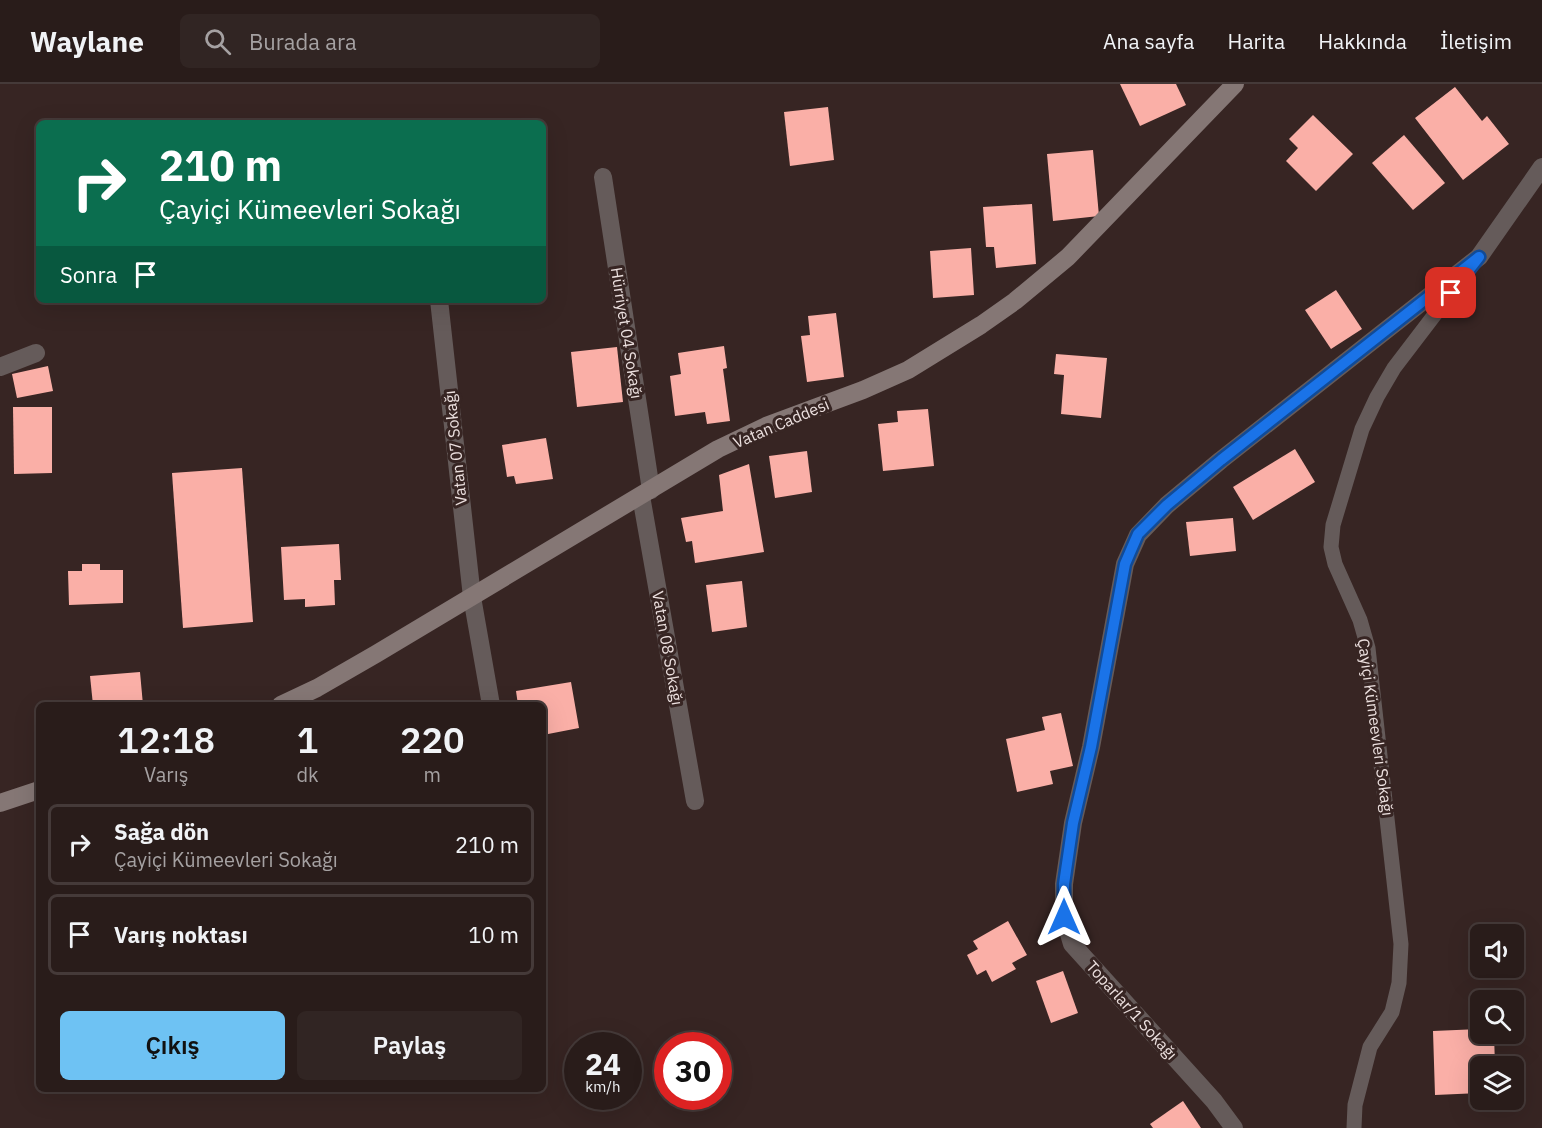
<!DOCTYPE html>
<html lang="tr">
<head>
<meta charset="utf-8">
<style>
  body { margin:0; font-family:"IBM Plex Sans",sans-serif; background:#312523; color:#f1f3f6; height:100vh; display:flex; flex-direction:column; font-size:22px; white-space:nowrap }
  * { box-sizing:border-box; margin:0 }
  p { font-size:20px; color:#a5a1a2 }
  .icon { flex:none; width:33px; height:33px; fill:none; stroke:currentColor; stroke-width:2; stroke-linecap:round; stroke-linejoin:round }
  .map { position:relative; flex:1; overflow:hidden }
  .drawer { position:absolute; left:36px; top:618px; width:510px; height:390px; display:flex; flex-direction:column; background:#291c1a; border-radius:9px; box-shadow:0 6px 24px #0002,0 0 0 2px #453a39 }
  .drawer>* { flex:none }
  .hud { position:absolute; left:36px; top:36px; width:510px; height:183px; border-radius:9px; box-shadow:0 6px 24px #0002,0 0 0 2px #453a39; background:#0b6e4f; color:#fff; overflow:hidden }
  .controls { position:absolute; left:1470px; top:840px; display:grid; gap:12px }
  .controls a { display:grid; place-items:center; width:54px; height:54px; border-radius:9px; background:#291c1a; box-shadow:0 6px 24px #0002,0 0 0 2px #453a39; font-size:30px }
  .speed { position:absolute; left:564px; top:948px; display:flex; gap:12px; font-size:30px; font-weight:700; text-align:center }
  .speed>* { display:grid; place-content:center; width:78px; height:78px; border-radius:50%; background:#291c1a; box-shadow:0 6px 24px #0002,0 0 0 2px #453a39; line-height:1 }
  .speed small { font-size:15px; font-weight:400 }
  .speed .limit { border:9px solid #d22; background:#fff; color:#111 }
  .pin { position:absolute; display:grid; place-items:center; width:51px; height:51px; color:#fff; margin:-26px; border-radius:12px; box-shadow:0 3px 9px #0006 }
  .me { position:absolute; width:66px; margin:-33px; rotate:0deg; stroke-linejoin:round; filter:drop-shadow(0 0 4px #0008) }
  .turn { display:flex; align-items:center; gap:21px; height:126px; padding:0 24px; font-size:27px }
  .turn .icon { width:78px; height:78px; stroke-width:2.5 }
  .turn b { display:block; font-size:42px; line-height:51px }
  .then { display:flex; align-items:center; height:57px; padding:0 24px; background:#0003; gap:12px; font-size:22px }
  .eta { display:flex; justify-content:space-evenly; align-items:center; height:102px; text-align:center }
  .eta b { font-size:36px; font-weight:600; line-height:42px }
  .action { display:flex; gap:12px; margin-top:auto; padding:12px 24px }
  .action a { flex:1; height:69px; border-radius:9px; background:#6ec2f3; color:#111; font-size:24px; font-weight:600; line-height:69px; text-align:center }
  .action a+a { background:#312523; color:#f1f3f6 }
  ul { padding:0; list-style:none }
  li { display:flex; align-items:center; gap:18px; height:81px; margin:0 12px 9px; padding:0 12px; border:3px solid #453a39; border-radius:9px }
  li div { flex:1 }
  li b { display:block; font-size:22px }
  li em { font-style:normal }
  header { display:flex; align-items:center; gap:36px; box-sizing:border-box; height:84px; padding:0 30px; background:#291c1a; border-bottom:2px solid #453a39 }
  header strong { font-size:28px }
  nav { display:flex; gap:33px; margin-inline-start:auto; font-size:21px }
  .search { width:420px; height:54px; background:#312523; display:flex; align-items:center; gap:15px; box-sizing:border-box; padding:0 21px; border-radius:9px; color:#a5a1a2; font-size:22px }
  .map>svg:first-child { display:block }
  .building { fill:#faafa7 }
  .lines { fill:none; stroke-linecap:round; stroke-linejoin:round }
  .lane { stroke:#655b5a; stroke-width:15 }
  .street { stroke:#655b5a; stroke-width:18 }
  .secondary { stroke:#857775; stroke-width:18 }
  .route-casing { stroke:#114b97; stroke-width:15 }
  .route { stroke:#1a73e8; stroke-width:10 }
  .labels { text-anchor:middle; dominant-baseline:central; stroke-width:6; stroke-linejoin:round; paint-order:stroke }
  .street-label { font-size:16px; fill:#ece0df; stroke:#372523 }
</style>
</head>
<body>
<header>
<strong>Waylane</strong>
<div class="search"><svg class="icon" aria-label="search" viewBox="0 0 24 24"><circle cx="10" cy="10" r="6"/><path d="M15 15l6 6"/></svg>Burada ara</div>
<nav><a>Ana sayfa</a><a>Harita</a><a>Hakkında</a><a>İletişim</a></nav>
</header>
<div class="map">
<svg width="1542" height="1044" viewBox="0 0 1542 1044">
  <rect width="100%" height="100%" fill="#372523"/>
  <g class="building">
    <polygon points="1120,0 1176,0 1186,21 1140,42"/>
    <polygon points="1455,3 1482,37 1487,32 1509,60 1463,96 1415,34"/>
    <polygon points="828,23 834,76 790,82 784,28"/>
    <polygon points="1313,31 1353,70 1316,107 1286,77 1298,64 1289,55"/>
    <polygon points="1404,51 1445,99 1413,126 1372,79"/>
    <polygon points="1093,66 1099,132 1053,137 1047,70"/>
    <polygon points="1032,120 1036,180 996,184 994,163 986,163 983,123"/>
    <polygon points="971,164 974,211 933,214 930,167"/>
    <polygon points="1336,206 1362,245 1331,265 1305,226"/>
    <polygon points="836,229 844,293 807,298 801,252 810,251 808,232"/>
    <polygon points="724,262 727,284 723,285 730,337 707,340 705,328 675,332 670,292 681,290 678,269"/>
    <polygon points="617,263 623,318 577,323 571,268"/>
    <polygon points="1056,270 1107,274 1101,334 1061,330 1064,291 1054,290"/>
    <polygon points="48,282 53,307 17,314 12,290"/>
    <polygon points="13,323 52,323 52,389 14,390"/>
    <polygon points="928,325 934,382 883,387 878,340 898,338 897,327"/>
    <polygon points="546,354 553,395 516,400 514,392 507,393 502,361"/>
    <polygon points="1295,365 1315,398 1253,436 1233,403"/>
    <polygon points="807,367 812,408 775,414 769,372"/>
    <polygon points="749,380 764,468 695,479 692,457 686,458 681,434 723,427 719,391"/>
    <polygon points="242,384 253,538 183,544 172,389"/>
    <polygon points="1233,434 1236,467 1190,472 1186,438"/>
    <polygon points="339,460 341,496 334,496 335,521 305,523 305,515 284,516 281,463"/>
    <polygon points="82,480 100,480 100,486 123,486 123,519 69,521 68,487 82,487"/>
    <polygon points="742,497 747,543 712,548 706,501"/>
    <polygon points="140,588 143,621 93,621 90,592"/>
    <polygon points="571,598 579,644 543,651 543,621 518,621 516,607"/>
    <polygon points="1061,629 1073,682 1050,687 1053,700 1017,708 1006,655 1045,646 1042,633"/>
    <polygon points="1008,837 1027,871 1012,879 1016,885 992,898 986,886 977,891 967,871 978,865 973,857"/>
    <polygon points="1063,887 1078,929 1051,939 1036,897"/>
    <polygon points="1480,945 1480,950 1494,950 1495,982 1480,982 1480,1009 1435,1011 1433,947"/>
    <polygon points="1183,1017 1201,1044 1153,1044 1150,1040"/>
  </g>
  <g class="lines">
    <polyline class="lane" points="1354,1044 1355,1021 1370,963 1392,928 1399,899 1401,860 1368,564 1360,536 1335,480 1331,463 1333,441 1362,345 1377,313 1394,284 1468,187"/>
    <g class="street">
      <polyline points="603,93 651,406"/>
      <polyline points="439,216 472,513 491,621"/>
      <polyline points="0,283 36,269"/>
      <polyline points="641,412 695,717"/>
      <polyline points="1234,1044 1214,1017 1072,860 1064,833 1064,800 1073,739 1091,663 1125,480 1138,451 1167,421 1221,376 1479,173 1542,83"/>
    </g>
    <g class="secondary">
      <polyline points="281,621 317,604 376,570 718,365 766,342 863,306 908,286 981,241 1015,217 1068,173 1235,0"/>
      <polyline points="0,719 39,706"/>
    </g>
  </g>
  <g class="lines">
    <defs>
      <polyline id="route" points="1064,833 1064,800 1073,739 1091,663 1125,480 1138,450 1167,421 1221,376 1479,173 1451,209"/>
    </defs>
    <use href="#route" class="route-casing"/>
    <use href="#route" class="route"/>
  </g>
  <g class="labels">
    <g class="street-label">
      <text transform="translate(627 249) rotate(81)">Hürriyet 04 Sokağı</text>
      <text transform="translate(781 339) rotate(-23)">Vatan Caddesi</text>
      <text transform="translate(455 364) rotate(-96)">Vatan 07 Sokağı</text>
      <text transform="translate(668 564) rotate(80)">Vatan 08 Sokağı</text>
      <text transform="translate(1376 643) rotate(82)">Çayiçi Kümeevleri Sokağı</text>
      <text transform="translate(1132 926) rotate(48)">Toparlar/1 Sokağı</text>
    </g>
  </g>
</svg>
<div class="controls">
<a><svg class="icon" aria-label="sound" viewBox="0 0 24 24"><path d="M4 9h4l5-4v14l-5-4H4zM17 9q2 3 0 6"/></svg></a>
<a><svg class="icon" aria-label="search" viewBox="0 0 24 24"><circle cx="10" cy="10" r="6"/><path d="M15 15l6 6"/></svg></a>
<a><svg class="icon" aria-label="layers" viewBox="0 0 24 24"><path d="M12 4l9 5-9 5-9-5zM3 14l9 5 9-5"/></svg></a>
</div>
<div class="speed"><div>24<small>km/h</small></div><div class="limit">30</div></div>
<div class="pin" style="left:1451px;top:209px;background:#d93025"><svg class="icon" aria-label="arrive" viewBox="0 0 24 24"><path d="M6 21V4h12l-3 4 3 4H6"/></svg></div>
<svg class="me" style="left:1064px;top:833px" viewBox="-20 -20 40 40"><path d="M0-17L14 15 0 8-14 15z" fill="#1a73e8" stroke="#fff" stroke-width="4"/></svg>
<div class="hud">
<div class="turn"><svg class="icon" aria-label="right" viewBox="0 0 24 24"><path d="M7 20v-9h11M14 6l5 5-5 5"/></svg><div><b>210 m</b>Çayiçi Kümeevleri Sokağı</div></div>
<div class="then">Sonra<svg class="icon" aria-label="arrive" viewBox="0 0 24 24"><path d="M6 21V4h12l-3 4 3 4H6"/></svg></div>
</div>
<section class="drawer">
<div class="eta">
<div><b>12:18</b><p>Varış</p></div>
<div><b>1</b><p>dk</p></div>
<div><b>220</b><p>m</p></div>
</div>
<ul>
<li><svg class="icon" aria-label="right" viewBox="0 0 24 24"><path d="M7 20v-9h11M14 6l5 5-5 5"/></svg><div><b>Sağa dön</b><p>Çayiçi Kümeevleri Sokağı</p></div><em>210 m</em></li>
<li><svg class="icon" aria-label="arrive" viewBox="0 0 24 24"><path d="M6 21V4h12l-3 4 3 4H6"/></svg><div><b>Varış noktası</b></div><em>10 m</em></li>
</ul>
<div class="action"><a>Çıkış</a><a>Paylaş</a></div>
</section>
</div>
</body>
</html>
